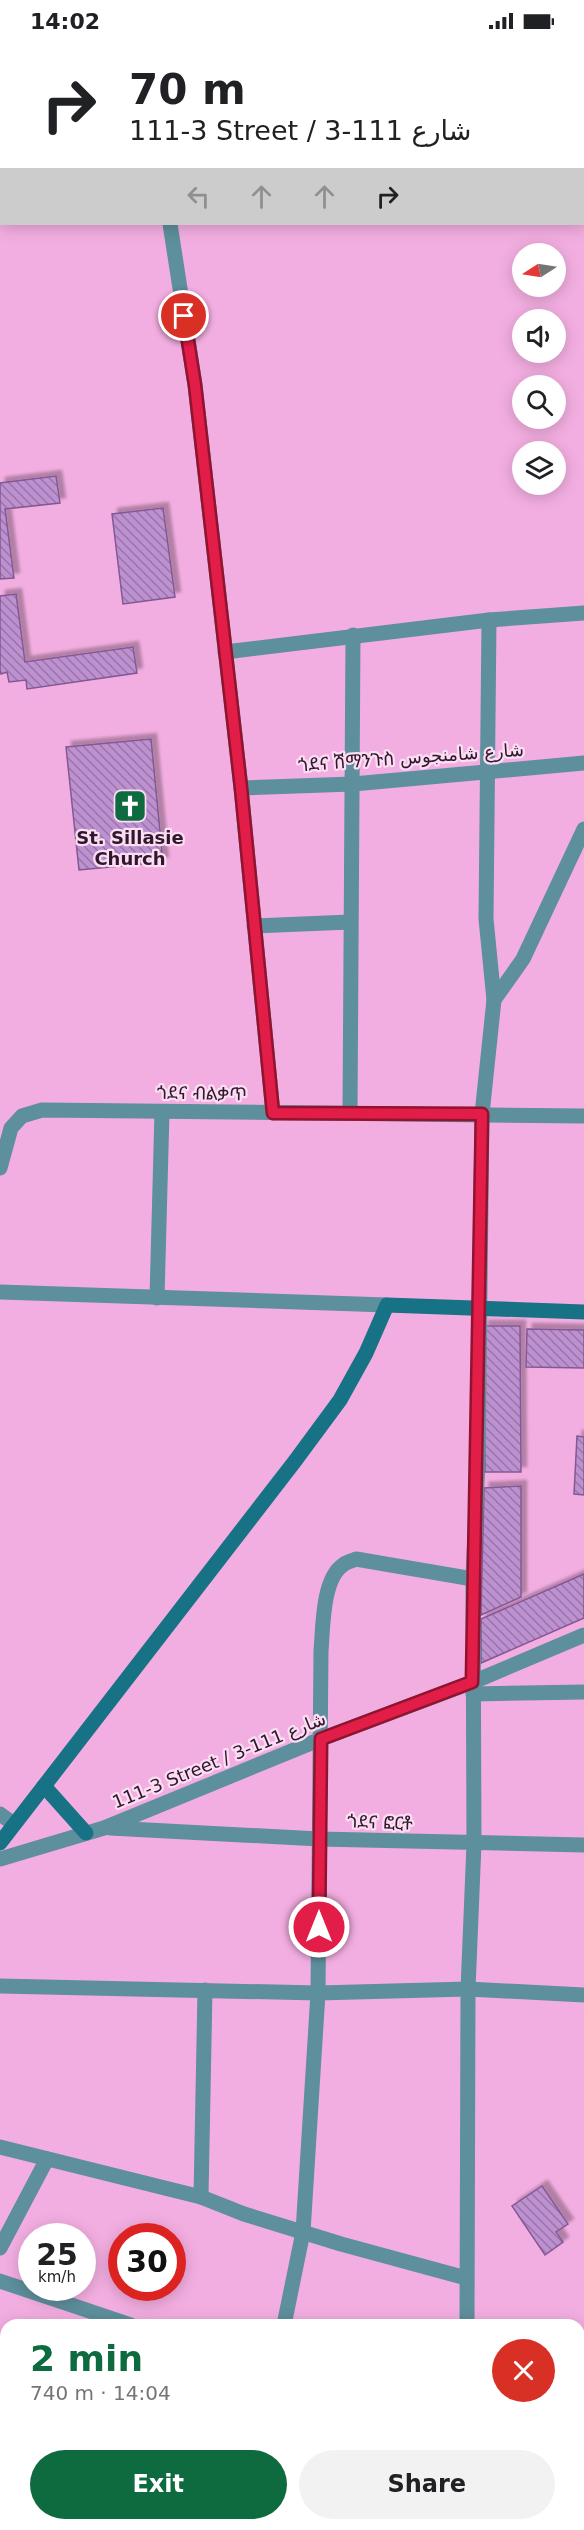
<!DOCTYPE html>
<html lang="en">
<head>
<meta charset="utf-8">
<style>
  body { margin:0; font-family:"DejaVu Sans",Cairo,"Noto Sans Ethiopic",sans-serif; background:#f2f2f2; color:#202124; height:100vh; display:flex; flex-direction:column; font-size:22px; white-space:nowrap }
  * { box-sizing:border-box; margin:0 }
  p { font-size:20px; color:#757577 }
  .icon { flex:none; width:33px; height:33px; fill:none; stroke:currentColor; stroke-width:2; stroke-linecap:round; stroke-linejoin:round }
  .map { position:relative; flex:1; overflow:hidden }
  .panel { position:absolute; left:0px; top:2277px; width:585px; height:212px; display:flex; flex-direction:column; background:#fff; border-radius:18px 18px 0 0; box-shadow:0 3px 15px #0003 }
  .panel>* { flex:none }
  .hud { position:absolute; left:0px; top:0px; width:585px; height:183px; box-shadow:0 3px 15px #0003; background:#fff; color:#202124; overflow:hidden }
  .needle { width:39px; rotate:258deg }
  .controls { position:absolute; left:512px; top:201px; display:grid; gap:12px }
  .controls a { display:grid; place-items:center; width:54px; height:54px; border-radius:50%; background:#fff; box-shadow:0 3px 15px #0003; font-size:30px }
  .speed { position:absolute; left:18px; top:2181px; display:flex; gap:12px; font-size:30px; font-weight:700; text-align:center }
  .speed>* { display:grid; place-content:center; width:78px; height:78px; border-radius:50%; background:#fff; box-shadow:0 3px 15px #0003; line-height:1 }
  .speed small { font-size:15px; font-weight:400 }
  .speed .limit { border:9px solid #d22; background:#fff; color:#111 }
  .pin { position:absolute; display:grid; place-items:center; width:51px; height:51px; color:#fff; margin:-26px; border:3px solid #fff; border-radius:50%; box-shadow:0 2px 6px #0007 }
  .me { position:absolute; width:66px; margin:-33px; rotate:0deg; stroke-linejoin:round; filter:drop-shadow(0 0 4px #0008) }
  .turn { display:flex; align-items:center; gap:21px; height:126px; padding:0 30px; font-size:27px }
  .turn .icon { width:78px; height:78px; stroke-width:2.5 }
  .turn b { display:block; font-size:42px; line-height:51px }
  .lanes { display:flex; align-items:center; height:57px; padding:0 30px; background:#0003; justify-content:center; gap:30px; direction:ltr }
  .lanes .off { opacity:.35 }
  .round { display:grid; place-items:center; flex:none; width:63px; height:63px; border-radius:32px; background:#f2f2f2 }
  .summary { display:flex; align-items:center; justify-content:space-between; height:102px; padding:0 30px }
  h1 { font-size:36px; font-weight:800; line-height:45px; color:#0e6b3f }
  .cta { display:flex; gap:12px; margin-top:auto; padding:12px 30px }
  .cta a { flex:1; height:69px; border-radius:36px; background:#0e6b3f; color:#fff; font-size:24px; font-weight:800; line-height:69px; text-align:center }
  .cta a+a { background:#f2f2f2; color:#202124 }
  .status { display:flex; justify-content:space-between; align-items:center; height:42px; padding:0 30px; background:#fff; direction:ltr }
  .status svg { height:16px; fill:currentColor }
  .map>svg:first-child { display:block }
  .building { fill:url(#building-back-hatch); stroke:#835894; stroke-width:1.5; filter:url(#shadow) }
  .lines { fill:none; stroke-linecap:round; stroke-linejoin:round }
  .street { stroke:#5e8f9c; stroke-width:15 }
  .secondary { stroke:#177285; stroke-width:15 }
  .route-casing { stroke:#92132f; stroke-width:15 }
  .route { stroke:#e11d48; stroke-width:10 }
  .labels { text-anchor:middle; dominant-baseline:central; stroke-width:4.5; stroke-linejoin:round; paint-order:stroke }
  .street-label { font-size:18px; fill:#30172b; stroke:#fbdef3 }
  .poi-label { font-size:18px; font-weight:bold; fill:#30172b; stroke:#fbdef3 }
</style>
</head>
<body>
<div class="status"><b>14:02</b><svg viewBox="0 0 49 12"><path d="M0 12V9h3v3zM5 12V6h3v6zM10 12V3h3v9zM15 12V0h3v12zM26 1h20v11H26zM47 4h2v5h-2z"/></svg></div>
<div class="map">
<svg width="584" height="2488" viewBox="0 0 584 2488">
  <defs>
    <pattern id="building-back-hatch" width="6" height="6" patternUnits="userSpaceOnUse" patternTransform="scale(1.5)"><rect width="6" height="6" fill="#bd90d0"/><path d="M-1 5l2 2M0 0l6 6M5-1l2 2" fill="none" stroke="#9a75a9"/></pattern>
    <filter id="shadow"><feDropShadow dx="5.5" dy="-5.5" stdDeviation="1.5" flood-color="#0004"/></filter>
  </defs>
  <rect width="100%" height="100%" fill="#f3aee1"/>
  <g class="building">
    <polygon points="56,434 60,461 5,467 14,536 0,537 0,441"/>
    <polygon points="163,466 175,555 123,562 112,472"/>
    <polygon points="16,552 25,620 133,605 137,631 27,647 26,638 9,640 7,630 1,632 0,628 0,554"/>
    <polygon points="151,697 163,820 79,828 66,705"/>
    <polygon points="483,1284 520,1284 521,1430 485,1430"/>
    <polygon points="527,1287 584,1288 584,1326 526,1325"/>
    <polygon points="577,1394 584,1395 584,1453 574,1452"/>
    <polygon points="521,1444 521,1555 481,1573 484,1446"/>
    <polygon points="584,1532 584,1576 481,1621 481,1577"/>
    <polygon points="542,2144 568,2182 556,2190 563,2200 545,2213 512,2164"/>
  </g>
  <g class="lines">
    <g class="street">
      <polyline points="144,0 144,2"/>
      <polyline points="300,2 300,0"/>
      <polyline points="566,2 566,0"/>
      <polyline points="0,109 2,109"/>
      <polyline points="170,182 195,343 241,746 273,1071"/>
      <polyline points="225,610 489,578 584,571"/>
      <polyline points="241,746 353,742 584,721"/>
      <polyline points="254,884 350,880"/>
      <polyline points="494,958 523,917 584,787"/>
      <polyline points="350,1070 353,593"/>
      <polyline points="0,1126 11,1086 22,1074 42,1068 584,1074"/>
      <polyline points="0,1250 387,1263"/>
      <polyline points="157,1256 162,1070"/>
      <polyline points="473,1652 584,1650"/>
      <polyline points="0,1772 14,1782"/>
      <polyline points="110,1786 319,1797 584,1803"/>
      <polyline points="0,1817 104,1786 321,1697 473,1640 584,1593"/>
      <polyline points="0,1944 318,1951 468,1947 584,1953"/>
      <polyline points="0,2105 201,2155 244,2172 341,2202 466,2236"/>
      <polyline points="201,2155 205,1948"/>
      <polyline points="0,2206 47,2117"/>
      <polyline points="0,2239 131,2283"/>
      <path d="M284,2283L303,2190L318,1951L321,1609C323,1587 322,1537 343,1523C346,1520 352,1519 356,1517L473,1537"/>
      <polyline points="467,2283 468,1947 474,1802 473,1537 478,1417 482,1072 494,958 486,877 489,578"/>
      <polyline points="579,2306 584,2305"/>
      <polyline points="0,2397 6,2397"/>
      <polyline points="469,2482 469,2488"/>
      <polyline points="69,2488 69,2482"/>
      <polyline points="253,2488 254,2482"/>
    </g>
    <g class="secondary">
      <polyline points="44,1744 86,1791"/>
      <polyline points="0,1801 295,1419 340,1358 366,1311 387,1263 584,1270"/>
    </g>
  </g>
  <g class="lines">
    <defs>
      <polyline id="route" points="184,274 195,343 241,746 273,1071 482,1072 472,1640 321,1697 319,1885"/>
    </defs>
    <use href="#route" class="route-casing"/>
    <use href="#route" class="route"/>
  </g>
  <defs>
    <symbol id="church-square" viewBox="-11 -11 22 22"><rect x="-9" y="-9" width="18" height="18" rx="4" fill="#0e6b3f" stroke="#fbdef3"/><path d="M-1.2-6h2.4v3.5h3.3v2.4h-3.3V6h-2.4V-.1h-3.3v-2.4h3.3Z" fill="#fff"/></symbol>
  </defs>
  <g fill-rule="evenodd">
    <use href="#church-square" x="111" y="745" width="38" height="38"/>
  </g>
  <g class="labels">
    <g class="street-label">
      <text transform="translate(411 715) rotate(-4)">ጎደና ሽማንጉስ شارع شامنجوس</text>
      <text transform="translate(202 1051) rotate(1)">ጎደና ብልቃጥ</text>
      <text transform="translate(219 1718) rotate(-22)">111-3 Street / شارع 111-3</text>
      <text transform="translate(380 1780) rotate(2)">ጎደና ፎርቶ</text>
    </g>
    <g class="poi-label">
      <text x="130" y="795">St. Sillasie<tspan x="130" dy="21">Church</tspan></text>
    </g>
  </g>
</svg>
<div class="controls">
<a><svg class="needle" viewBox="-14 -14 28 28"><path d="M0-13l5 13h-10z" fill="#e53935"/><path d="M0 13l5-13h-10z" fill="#757577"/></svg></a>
<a><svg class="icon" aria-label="sound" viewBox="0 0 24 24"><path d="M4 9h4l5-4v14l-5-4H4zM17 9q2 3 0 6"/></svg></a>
<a><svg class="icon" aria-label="search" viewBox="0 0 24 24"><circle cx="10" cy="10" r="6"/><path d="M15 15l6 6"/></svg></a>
<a><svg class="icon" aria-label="layers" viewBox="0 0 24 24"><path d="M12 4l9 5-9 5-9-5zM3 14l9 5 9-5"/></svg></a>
</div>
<div class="speed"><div>25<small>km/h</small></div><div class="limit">30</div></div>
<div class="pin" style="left:184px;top:274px;background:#d93025"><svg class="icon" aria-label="arrive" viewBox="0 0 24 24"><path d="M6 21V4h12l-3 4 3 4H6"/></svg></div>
<svg class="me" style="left:319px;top:1885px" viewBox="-20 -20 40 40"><circle r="17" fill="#e11d48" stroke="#fff" stroke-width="3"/><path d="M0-11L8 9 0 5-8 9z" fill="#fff"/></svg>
<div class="hud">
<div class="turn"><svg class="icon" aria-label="right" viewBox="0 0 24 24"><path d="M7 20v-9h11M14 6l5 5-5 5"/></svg><div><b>70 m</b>111-3 Street / شارع 111-3</div></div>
<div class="lanes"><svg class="icon off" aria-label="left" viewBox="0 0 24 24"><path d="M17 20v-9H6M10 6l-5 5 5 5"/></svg><svg class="icon off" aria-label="ahead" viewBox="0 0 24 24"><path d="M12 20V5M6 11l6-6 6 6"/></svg><svg class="icon off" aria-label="ahead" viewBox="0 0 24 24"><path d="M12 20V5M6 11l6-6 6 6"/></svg><svg class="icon" aria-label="right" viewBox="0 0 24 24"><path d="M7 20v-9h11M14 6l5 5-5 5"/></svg></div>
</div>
<section class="panel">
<div class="summary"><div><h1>2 min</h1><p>740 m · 14:04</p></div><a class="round" style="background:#d93025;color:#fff"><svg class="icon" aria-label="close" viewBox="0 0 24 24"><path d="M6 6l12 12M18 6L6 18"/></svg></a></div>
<div class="cta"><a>Exit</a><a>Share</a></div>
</section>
</div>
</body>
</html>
